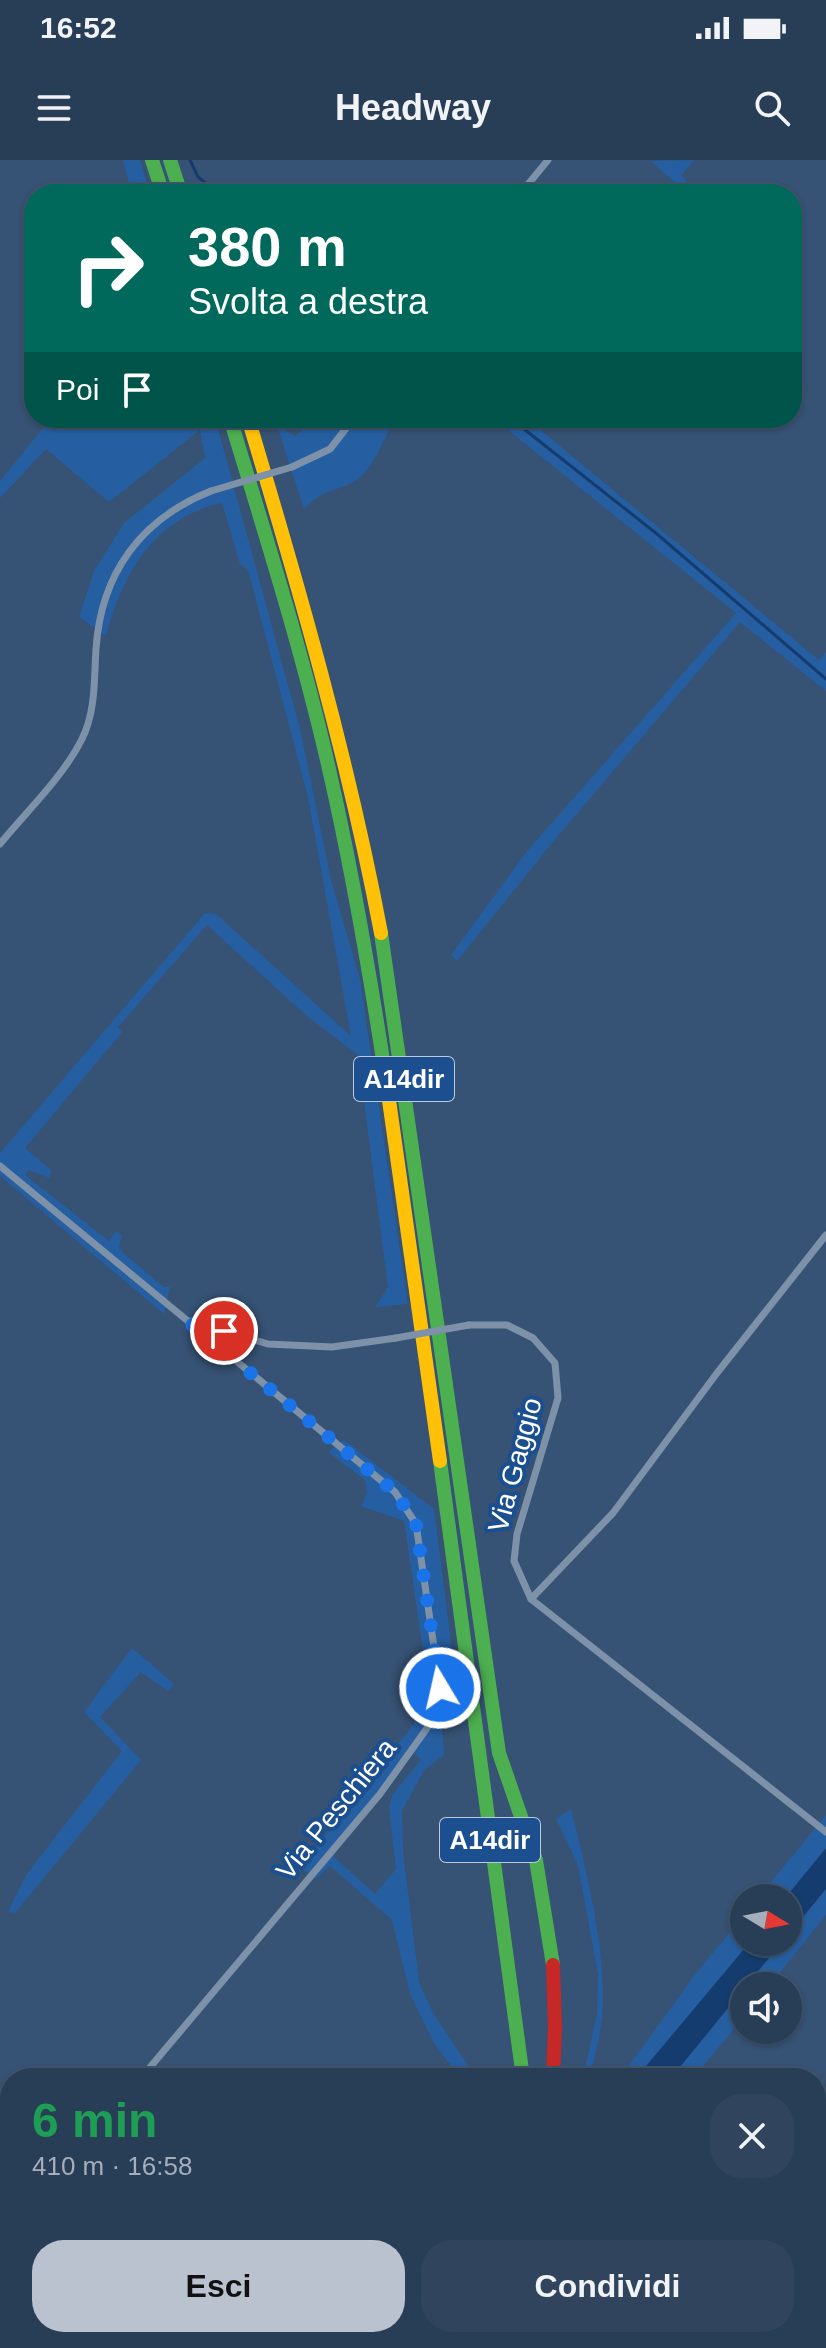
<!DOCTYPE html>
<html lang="it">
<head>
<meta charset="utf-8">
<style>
  body { margin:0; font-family:Arial,sans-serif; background:#30455d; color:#f1f3f6; height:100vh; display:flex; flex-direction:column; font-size:30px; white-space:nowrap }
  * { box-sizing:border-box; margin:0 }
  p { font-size:26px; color:#a5aeba }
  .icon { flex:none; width:44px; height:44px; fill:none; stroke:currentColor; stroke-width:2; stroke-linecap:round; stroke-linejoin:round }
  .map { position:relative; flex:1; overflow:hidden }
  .sheet { position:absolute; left:0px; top:1908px; width:826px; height:280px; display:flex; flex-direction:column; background:#283e57; border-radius:32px 32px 0 0; box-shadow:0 2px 6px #0004,0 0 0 2px #44576d }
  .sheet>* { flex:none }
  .banner { position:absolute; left:24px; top:24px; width:778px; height:244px; border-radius:32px; box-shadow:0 2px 6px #0004,0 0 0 2px #44576d; background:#00695c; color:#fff; overflow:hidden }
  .needle { width:52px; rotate:100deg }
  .controls { position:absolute; left:730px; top:1724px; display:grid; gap:16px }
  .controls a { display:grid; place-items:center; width:72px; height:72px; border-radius:50%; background:#283e57; box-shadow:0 2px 6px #0004,0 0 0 2px #44576d; font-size:40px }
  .pin { position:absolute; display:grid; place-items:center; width:68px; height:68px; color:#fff; margin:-34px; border:4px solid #fff; border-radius:50%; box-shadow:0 2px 8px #0007 }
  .me { position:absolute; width:88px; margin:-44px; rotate:351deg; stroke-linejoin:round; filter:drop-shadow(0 0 6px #0008) }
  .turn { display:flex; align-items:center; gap:28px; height:168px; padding:0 32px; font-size:36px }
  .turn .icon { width:104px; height:104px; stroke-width:2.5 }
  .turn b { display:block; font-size:56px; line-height:68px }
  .then { display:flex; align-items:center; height:76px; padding:0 32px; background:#0003; gap:16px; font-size:30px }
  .round { display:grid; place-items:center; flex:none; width:84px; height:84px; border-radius:32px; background:#30455d }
  .head { display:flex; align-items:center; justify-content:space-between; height:136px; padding:0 32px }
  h1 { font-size:48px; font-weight:800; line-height:60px; color:#1e9e55 }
  .primary-button { display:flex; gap:16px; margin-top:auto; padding:16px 32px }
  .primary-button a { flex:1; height:92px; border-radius:32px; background:#b9c2ce; color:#111; font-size:32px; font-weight:800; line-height:92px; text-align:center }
  .primary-button a+a { background:#30455d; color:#f1f3f6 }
  .status { display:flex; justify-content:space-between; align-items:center; height:56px; padding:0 40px; background:#283e57; direction:ltr }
  .status svg { height:22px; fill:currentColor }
  header { display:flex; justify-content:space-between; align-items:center; height:104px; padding:0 32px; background:#283e57; font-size:36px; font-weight:800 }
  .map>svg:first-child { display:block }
  .green { fill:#265fa1; fill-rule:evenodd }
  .water { fill:#153c6e }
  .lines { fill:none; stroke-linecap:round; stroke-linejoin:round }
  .stream { stroke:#153c6e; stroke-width:3 }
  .street { stroke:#7d92a8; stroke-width:7 }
  .fast { stroke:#4caf50; stroke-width:14 }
  .slow { stroke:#ffc107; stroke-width:14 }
  .jam { stroke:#c62828; stroke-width:14 }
  .street-bridge { stroke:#7d92a8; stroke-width:7 }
  .route { stroke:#1a73e8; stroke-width:14; stroke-dasharray:0 25.2 }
  .labels { text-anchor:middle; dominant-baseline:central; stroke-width:8; stroke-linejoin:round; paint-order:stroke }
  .shield { fill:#1b4f8f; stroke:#bbcadd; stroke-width:2 }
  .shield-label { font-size:26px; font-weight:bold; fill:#fff }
  .street-label { font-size:28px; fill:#fff; stroke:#1b4f8f }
</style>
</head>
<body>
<div class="status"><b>16:52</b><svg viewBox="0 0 49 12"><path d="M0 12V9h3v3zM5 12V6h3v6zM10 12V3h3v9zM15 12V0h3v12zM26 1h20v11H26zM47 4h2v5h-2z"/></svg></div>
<header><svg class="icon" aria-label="menu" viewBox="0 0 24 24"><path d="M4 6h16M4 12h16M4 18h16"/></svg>Headway<svg class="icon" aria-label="search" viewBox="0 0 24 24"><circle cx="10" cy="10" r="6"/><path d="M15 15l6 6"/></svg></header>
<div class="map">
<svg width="826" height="2188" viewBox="0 0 826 2188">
  <rect width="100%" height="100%" fill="#365274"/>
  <g class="green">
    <polygon points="123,0 140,0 150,34 132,34"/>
    <polygon points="694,0 681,15 700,34 688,34 651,1"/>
    <path d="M51,258H215L300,569L331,720L360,819L408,1144L375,1147L388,1127L358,895L308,857L207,765L118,867L122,872L25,988L51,1010L50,1018L29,1010L25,1015L109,1081L116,1071L122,1076L119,1086L122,1092L164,1127H170L164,1154L0,1016V993L205,753L216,754L351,876L308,637L248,410L240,404L222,343C153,358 123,414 106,476L79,457L94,411L124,363L205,298L200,270L109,342L46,289L0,338V321Z"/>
    <path d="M318,258H395C385,276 375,305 359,318C339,333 325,326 304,349L277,265L295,276Z"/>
    <polygon points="493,258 526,258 819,500 826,492 826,531 740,462 552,683 457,801 451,795 528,690 736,453"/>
    <path d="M344,1280L434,1349L460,1552L442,1564L444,1595L424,1610L402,1651L403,1692L419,1822L432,1851L476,1918H460L434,1883L410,1834L392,1760L330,1706L316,1719L300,1707L418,1559L425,1544L428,1525L404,1361L361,1346L367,1333L365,1320L328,1292ZM414,1593L421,1600L392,1635L389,1647L396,1709L375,1734L333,1696Z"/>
    <polygon points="132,1488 174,1524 168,1531 141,1512 100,1557 141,1600 15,1753 8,1752 26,1715 122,1591 84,1552"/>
    <path d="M571,1649C586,1707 608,1798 602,1857C600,1878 594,1898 589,1918H583L597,1854L598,1814L578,1705L556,1659Z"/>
    <polygon points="826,1655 826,1755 769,1826 744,1826 744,1857 693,1918 620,1918 694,1816 744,1755 744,1782 788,1782 788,1738 758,1738"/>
  </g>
  <g class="water">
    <polygon points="826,1688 826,1729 788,1775 788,1738 785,1738"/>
    <polygon points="750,1782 782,1782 671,1918 636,1918"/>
  </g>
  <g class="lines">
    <g class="stream">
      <polyline points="190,0 198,17 220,34"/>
      <polyline points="510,258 657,374 826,519"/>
      <polyline points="0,2148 10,2156"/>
      <polyline points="40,2178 53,2188"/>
    </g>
    <g class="street">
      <polyline points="520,34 548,0"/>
      <polyline points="292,307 330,289 354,258"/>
      <path d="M0,684C27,651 63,617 82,579C96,551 94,518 96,489C101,413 141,359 211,331"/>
      <polyline points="0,1006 395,1332 416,1364 440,1528 430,1564 380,1634 141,1918"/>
      <polyline points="191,1161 268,1184 332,1187 396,1178"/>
      <polyline points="469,1165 507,1165 533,1178 555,1203 558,1238 517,1374 514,1401 531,1439 826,1672"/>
      <polyline points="531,1439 613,1353 717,1213 826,1075"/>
      <polyline points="0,2085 10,2071"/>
    </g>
    <g class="fast">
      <polyline points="152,0 163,34"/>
      <polyline points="170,0 181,34"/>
      <path d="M230,258C265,374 302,490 329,609C353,714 371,820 387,926"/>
      <polyline points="381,773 499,1593 536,1700 553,1805"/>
      <polyline points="440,1301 523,1918"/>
      <polyline points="558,2178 560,2188"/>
      <polyline points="574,2178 575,2188"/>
    </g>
    <g class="slow">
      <path d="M248,258C299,428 348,598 381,773"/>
      <polyline points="387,926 440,1301"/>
    </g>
    <polyline class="jam" points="553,1805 555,1867 553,1918"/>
    <g class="street-bridge">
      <polyline points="211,331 292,307"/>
      <polyline points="396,1178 469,1165"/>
    </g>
  </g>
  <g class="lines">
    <polyline class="route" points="224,1171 185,1159 395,1332 416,1364 440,1528"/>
  </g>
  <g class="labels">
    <g class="shield">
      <rect x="354" y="897" width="100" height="44" rx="6"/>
      <rect x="440" y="1658" width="100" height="44" rx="6"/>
    </g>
    <g class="shield-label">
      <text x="404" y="919">A14dir</text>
      <text x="490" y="1680">A14dir</text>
    </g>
    <g class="street-label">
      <text transform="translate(515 1305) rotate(-75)">Via Gaggio</text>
      <text transform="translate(336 1649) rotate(-51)">Via Peschiera</text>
    </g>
  </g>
</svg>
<div class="controls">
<a><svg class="needle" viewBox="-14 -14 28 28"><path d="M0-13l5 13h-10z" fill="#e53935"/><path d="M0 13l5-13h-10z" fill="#a5aeba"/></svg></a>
<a><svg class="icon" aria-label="sound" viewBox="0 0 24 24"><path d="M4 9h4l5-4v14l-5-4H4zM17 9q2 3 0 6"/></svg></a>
</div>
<div class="pin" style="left:224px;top:1171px;background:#d93025"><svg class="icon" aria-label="arrive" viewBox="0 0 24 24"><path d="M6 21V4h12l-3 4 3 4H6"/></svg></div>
<svg class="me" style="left:440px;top:1528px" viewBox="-20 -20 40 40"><circle r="17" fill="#1a73e8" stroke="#fff" stroke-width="3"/><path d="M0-11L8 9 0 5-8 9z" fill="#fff"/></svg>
<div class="banner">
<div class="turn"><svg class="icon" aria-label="right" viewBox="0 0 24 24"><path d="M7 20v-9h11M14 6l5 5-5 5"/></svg><div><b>380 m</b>Svolta a destra</div></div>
<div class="then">Poi<svg class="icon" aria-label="arrive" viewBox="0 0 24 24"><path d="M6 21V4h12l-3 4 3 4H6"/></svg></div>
</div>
<section class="sheet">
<div class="head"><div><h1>6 min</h1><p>410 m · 16:58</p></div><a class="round"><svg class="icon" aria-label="close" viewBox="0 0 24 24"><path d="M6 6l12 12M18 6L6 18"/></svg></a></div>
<div class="primary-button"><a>Esci</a><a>Condividi</a></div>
</section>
</div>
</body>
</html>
